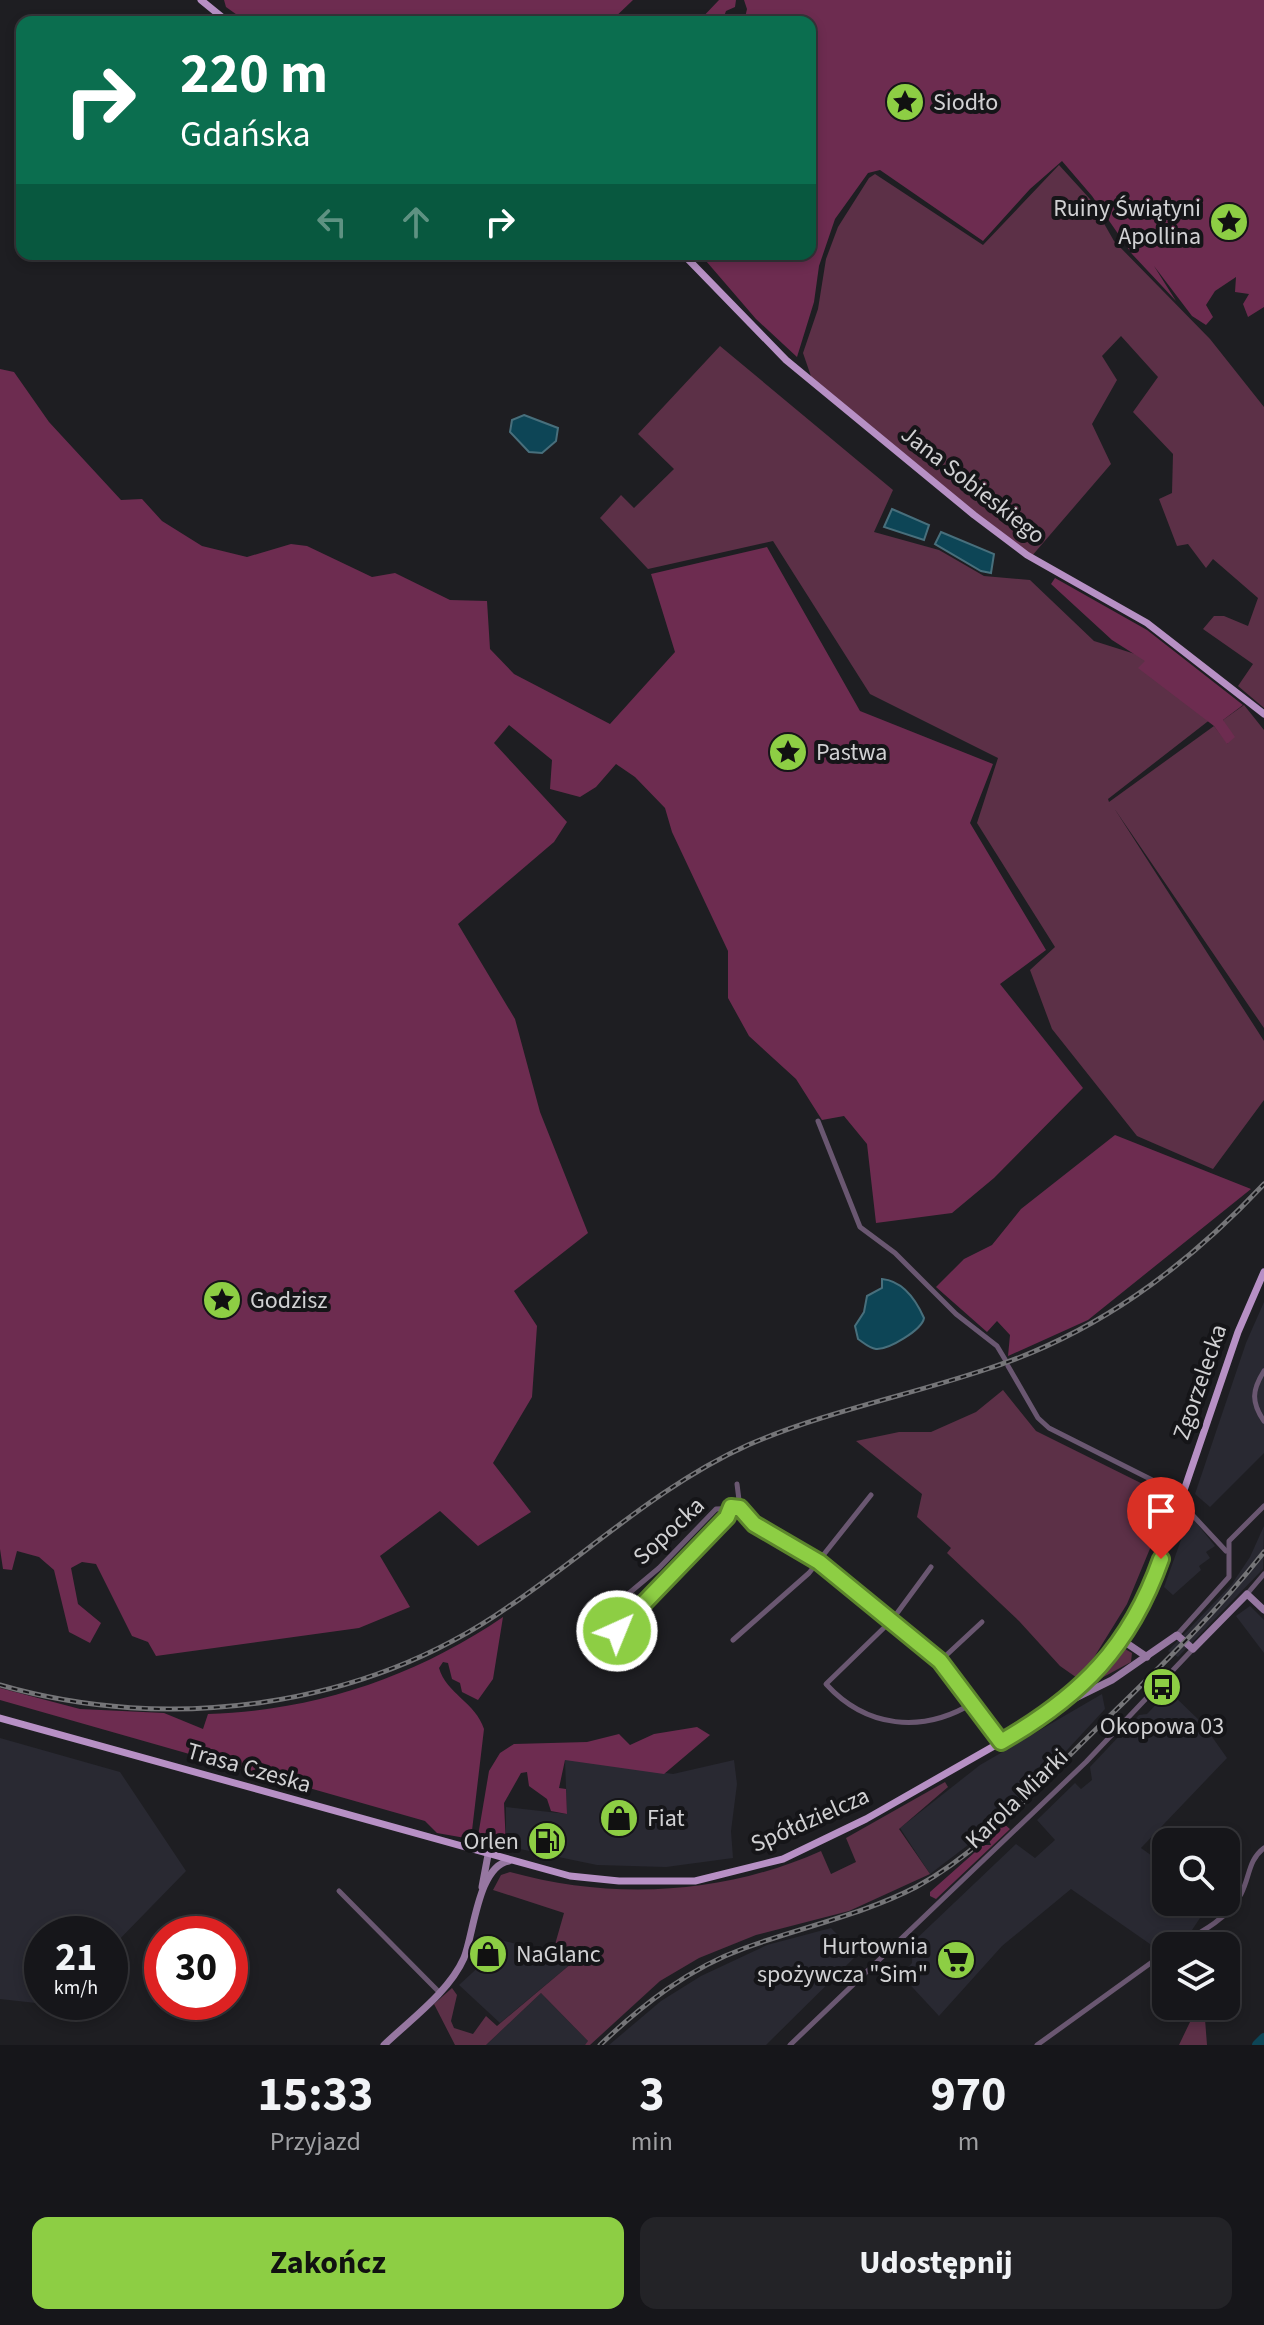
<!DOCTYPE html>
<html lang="pl">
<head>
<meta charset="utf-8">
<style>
  body { margin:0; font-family:"Source Sans 3",sans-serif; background:#232327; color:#f1f3f6; height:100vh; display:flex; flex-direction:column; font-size:30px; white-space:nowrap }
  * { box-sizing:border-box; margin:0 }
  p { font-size:26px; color:#9e9fa2 }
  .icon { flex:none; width:44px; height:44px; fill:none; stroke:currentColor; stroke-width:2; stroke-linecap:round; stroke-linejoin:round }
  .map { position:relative; height:2045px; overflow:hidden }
  .sheet { display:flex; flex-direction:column; background:#16161a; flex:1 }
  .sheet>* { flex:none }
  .top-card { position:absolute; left:16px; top:16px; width:800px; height:244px; border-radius:16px; box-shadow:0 4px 12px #0003,0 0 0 2px #353539; background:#0b6e4f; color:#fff; overflow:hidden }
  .tools { position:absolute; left:1152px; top:1828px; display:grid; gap:16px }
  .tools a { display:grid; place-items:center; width:88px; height:88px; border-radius:16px; background:#16161a; box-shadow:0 4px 12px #0003,0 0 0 2px #353539; font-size:40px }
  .speed { position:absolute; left:24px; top:1916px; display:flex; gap:16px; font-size:40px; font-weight:700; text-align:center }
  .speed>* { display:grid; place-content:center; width:104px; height:104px; border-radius:50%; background:#16161a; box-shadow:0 4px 12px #0003,0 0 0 2px #353539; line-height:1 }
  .speed small { font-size:20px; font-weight:400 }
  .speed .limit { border:12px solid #d22; background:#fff; color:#111 }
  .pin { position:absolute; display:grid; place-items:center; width:68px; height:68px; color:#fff; margin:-82px -34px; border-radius:50% 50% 50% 0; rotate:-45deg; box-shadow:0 0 8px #0007 }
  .pin .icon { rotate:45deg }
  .me { position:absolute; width:88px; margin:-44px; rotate:44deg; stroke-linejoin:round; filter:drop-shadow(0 0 6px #0008) }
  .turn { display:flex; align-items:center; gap:28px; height:168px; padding:0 32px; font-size:36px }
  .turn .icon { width:104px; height:104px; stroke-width:2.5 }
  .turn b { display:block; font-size:56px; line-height:68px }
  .lanes { display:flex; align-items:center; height:76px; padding:0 32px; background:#0003; justify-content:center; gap:40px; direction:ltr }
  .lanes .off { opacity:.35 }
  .eta { display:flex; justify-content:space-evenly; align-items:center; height:136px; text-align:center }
  .eta b { font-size:48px; font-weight:700; line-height:56px }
  .cta { display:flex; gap:16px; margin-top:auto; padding:16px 32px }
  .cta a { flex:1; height:92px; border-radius:16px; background:#8dce44; color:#111; font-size:32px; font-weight:700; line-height:92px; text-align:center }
  .cta a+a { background:#232327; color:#f1f3f6 }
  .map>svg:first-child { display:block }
  .built { fill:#292932 }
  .green { fill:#5c3047 }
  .forest { fill:#6d2c50 }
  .water { fill:#0d4556; stroke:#486f7c; stroke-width:2 }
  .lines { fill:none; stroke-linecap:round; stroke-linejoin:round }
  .river { stroke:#0d4556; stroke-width:10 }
  .street { stroke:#6a5771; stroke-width:5 }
  .secondary { stroke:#9677a1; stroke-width:7 }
  .primary { stroke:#b790c5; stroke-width:7 }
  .rail-casing { stroke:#757578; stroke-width:5 }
  .rail { stroke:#151518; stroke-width:2; stroke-dasharray:6; stroke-linecap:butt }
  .route-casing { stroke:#5c862c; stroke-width:20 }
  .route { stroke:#8dce44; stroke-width:14 }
  .labels { text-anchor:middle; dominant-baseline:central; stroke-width:8; stroke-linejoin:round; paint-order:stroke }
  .poi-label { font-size:24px; fill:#d1d1d3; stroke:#151518; text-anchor:start }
  .street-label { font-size:24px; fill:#d1d1d3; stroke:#151518 }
</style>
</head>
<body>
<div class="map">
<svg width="1264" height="2045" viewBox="0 0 1264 2045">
  <rect width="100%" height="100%" fill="#1e1e22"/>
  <g class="built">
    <polygon points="1264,1302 1264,1453 1210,1507 1195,1494 1246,1343"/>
    <polygon points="1190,1515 1215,1546 1206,1552 1210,1558 1199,1566 1201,1570 1173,1595 1164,1587"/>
    <polygon points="1264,1526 1263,1569 1178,1657 1168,1651 1232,1584 1250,1557"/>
    <polygon points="1250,1606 1264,1620 1264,1653 1236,1616"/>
    <polygon points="1169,1691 1203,1724 1227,1758 1141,1848 1166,1866 1166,1902 1210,1903 1192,1930 1160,1951 1071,1889 1002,1946 939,2016 901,1975 912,1963 913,1942 1016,1844 1035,1858 1055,1840 1037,1820 1075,1783 1081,1789 1092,1780 1090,1767 1139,1715 1147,1714"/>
    <polygon points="1102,1694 1105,1709 1056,1762 976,1839 930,1874 900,1828 980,1765"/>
    <polygon points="0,1738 120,1772 186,1871 110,1949 110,1934 42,1934 42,2002 58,2002 54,2005 0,1999"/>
    <polygon points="572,1759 673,1774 734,1760 737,1784 731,1831 733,1858 666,1867 597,1865 506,1846 506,1807 567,1814 565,1760"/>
    <polygon points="831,1928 857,1955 766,2045 609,2045 661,2001 701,1976 767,1945"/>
    <polygon points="501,1940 572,1959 572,1963 500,2023 459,1985 484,1962 479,1956 487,1947 492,1951"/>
    <polygon points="541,1993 589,2042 585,2045 486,2045"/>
  </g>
  <g class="green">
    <polygon points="1059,165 1090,199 1114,241 1210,339 1264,407 1264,708 1238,686 1253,664 1203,629 1214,616 1224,616 1248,626 1258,598 1213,559 1206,568 1188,544 1177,546 1159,499 1172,493 1173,454 1133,412 1158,377 1121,336 1102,356 1117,380 1092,424 1111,464 1031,557 814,385 803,353 818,309 826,259 838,227 869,178 875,174 983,245"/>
    <polygon points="720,346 893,490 874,532 939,550 984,576 1030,580 1094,641 1154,660 1216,715 1108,799 1109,802 1214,726 1228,744 1223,720 1244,705 1264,730 1264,1028 1114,808 1264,1041 1264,1100 1213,1169 1137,1136 1052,1029 1030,970 1055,947 977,823 998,758 870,694 773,541 648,569 600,518 621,495 634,508 674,469 638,434"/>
    <polygon points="1003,1390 1036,1431 1171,1498 1127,1604 1080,1680 1060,1666 1019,1621 947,1553 951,1548 917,1517 922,1494 856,1441 899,1432 931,1432 976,1412"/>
    <polygon points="1125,1649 1132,1653 1131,1662 1096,1681"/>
    <path d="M945,1782L948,1787L899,1829L930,1874L849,1911L756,1935L699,1958L660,1981L590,2045H585L588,2041L541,1993L486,2045H455L434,2004L452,1988L457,1995L451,2021L454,2028L473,2034L486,2016L497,2026L572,1963L571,1959L552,1955L564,1913L493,1890L501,1875L510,1872C615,1901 725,1894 821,1851L831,1874L856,1862L846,1838Z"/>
    <polygon points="1189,2006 1204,2006 1207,2045 1179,2045 1190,2022"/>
  </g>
  <g class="forest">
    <polygon points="224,0 633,0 610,22 247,22 226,7"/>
    <polygon points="719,0 736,0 735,7 726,11 722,22 698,22"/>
    <polygon points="744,0 1264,0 1264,307 1248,317 1243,304 1249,294 1235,292 1236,277 1215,291 1206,305 1213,317 1206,325 1192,316 1154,266 1176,301 1132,254 1092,196 1062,161 1030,189 983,241 880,170 868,173 835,219 819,266 814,302 797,357 756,319 700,254 810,254 810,22 744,22 747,9"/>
    <polygon points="0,369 14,372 49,422 121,500 142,499 162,521 202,546 247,557 291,544 307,546 372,577 395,573 450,600 487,601 490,649 514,674 610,724 675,652 651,574 767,547 860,711 993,764 970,823 1046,950 1000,984 1083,1088 994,1178 952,1213 876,1223 867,1144 844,1116 822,1120 796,1079 749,1036 728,998 728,951 672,832 665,808 635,777 616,764 596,787 580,797 550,789 552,760 509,725 494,743 567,822 554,842 458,924 515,1019 540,1112 588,1233 514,1291 537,1326 532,1397 493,1463 531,1512 478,1546 440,1511 380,1556 410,1607 359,1628 156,1656 148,1642 132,1636 96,1564 82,1562 71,1568 78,1604 101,1623 90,1643 69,1632 54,1570 39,1557 17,1551 12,1570 3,1569 0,1549"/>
    <polygon points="1055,578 1147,630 1243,705 1223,720 1235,737 1227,744 1214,726 1138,668 1145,661 1112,640 1051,584"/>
    <polygon points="1115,1135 1251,1189 1088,1320 1008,1356 1010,1335 997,1321 987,1332 936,1287 964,1259 992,1245 1021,1209"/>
    <path d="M503,1617L493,1679L478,1700L462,1692L460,1683L452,1679L448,1663L443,1662L439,1668C446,1693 476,1703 484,1729L471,1839L437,1833L425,1821L0,1700V1688L80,1709L164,1713L203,1729L208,1714C314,1711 415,1677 503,1617Z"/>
    <polygon points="697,1727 710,1735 664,1774 565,1760 559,1788 566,1789 567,1814 551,1811 547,1799 529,1786 527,1772 521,1773 504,1803 506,1846 477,1842 489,1771 500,1753 514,1744 587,1742 619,1734 630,1745 654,1734"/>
    <polygon points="1004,1824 1010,1829 936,1899 930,1896 930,1892 983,1845 991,1845 989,1840"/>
  </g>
  <g class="water">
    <polygon points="524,415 558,428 556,441 542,453 529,452 510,432 512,420"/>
    <polygon points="892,509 929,525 924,540 884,527"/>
    <polygon points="941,532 994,554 991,573 981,571 935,544"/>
    <path d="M882,1279C903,1281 916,1300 924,1318C922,1330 888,1350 876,1349C869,1348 864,1343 858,1339L855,1326L864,1312L867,1296L882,1288Z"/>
  </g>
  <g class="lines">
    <polyline class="river" points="1257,2045 1264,2038"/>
    <g class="street">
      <polyline points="818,1121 860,1227 895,1253 956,1314 997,1346 1006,1361"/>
      <polyline points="1008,1366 1038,1418 1049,1428 1182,1495"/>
      <path d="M1264,1371C1252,1390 1251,1402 1264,1421"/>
      <polyline points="737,1484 740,1508 745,1517 818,1562"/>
      <polyline points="1179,1505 1186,1508 1226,1551"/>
      <polyline points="731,1507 727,1517 620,1629 614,1632 603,1629 600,1623 603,1615 659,1568 716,1509 740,1508"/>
      <polyline points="819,1562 940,1661 1001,1742"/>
      <path d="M931,1567L892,1620L826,1684C866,1728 922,1734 973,1703"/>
      <polyline points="1247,1594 1264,1574"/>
      <polyline points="1177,1635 1229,1577 1229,1541 1264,1506"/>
      <polyline points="733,1640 809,1573 871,1495"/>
      <polyline points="940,1661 982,1622"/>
      <polyline points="339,1891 439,1992"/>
      <path d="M1176,1946C1200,1933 1228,1919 1241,1894C1250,1877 1248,1860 1264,1848"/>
      <polyline points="790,2045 1086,1762 1193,1649"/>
      <polyline points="1037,2045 1166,1952"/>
    </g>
    <g class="secondary">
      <polyline points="1122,1640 1147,1657"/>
      <polyline points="1055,1708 1112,1680 1177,1635 1193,1649 1247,1594 1264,1610"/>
      <polyline points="482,1887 488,1855"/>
      <path d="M384,2045C410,2020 449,1992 464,1958C474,1933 478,1866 509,1861"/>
    </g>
    <g class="primary">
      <polyline points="201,0 228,22"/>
      <polyline points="683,254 786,360 974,515 1027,555 1147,623 1264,714"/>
      <polyline points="0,1718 570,1876 619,1881 695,1881 783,1859 866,1819 1038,1721 1073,1694 1122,1640 1152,1584 1238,1332 1264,1272"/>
    </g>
    <defs>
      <g id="rail">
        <path d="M0,1685C169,1734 363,1708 508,1607C588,1553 659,1485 748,1445C824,1412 906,1396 984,1370C1095,1335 1185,1268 1264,1184"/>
        <path d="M600,2045C642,2005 689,1968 745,1948C801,1927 862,1915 916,1887C980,1853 1029,1795 1080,1745C1144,1682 1209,1622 1264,1552"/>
      </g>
    </defs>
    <use href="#rail" class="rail-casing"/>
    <use href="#rail" class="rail"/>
  </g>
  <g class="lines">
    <defs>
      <path id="route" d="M617,1631L727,1517L731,1507L740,1508L754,1524L819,1562L940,1661L1001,1742C1081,1696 1130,1647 1161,1559"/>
    </defs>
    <use href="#route" class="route-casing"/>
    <use href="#route" class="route"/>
  </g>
  <defs>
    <symbol id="sight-disc" viewBox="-11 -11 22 22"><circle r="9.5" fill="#8dce44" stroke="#151518"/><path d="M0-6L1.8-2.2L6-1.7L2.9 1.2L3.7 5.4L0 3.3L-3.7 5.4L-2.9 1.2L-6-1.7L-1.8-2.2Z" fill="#111"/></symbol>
    <symbol id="bus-disc" viewBox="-11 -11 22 22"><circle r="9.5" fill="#8dce44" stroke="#151518"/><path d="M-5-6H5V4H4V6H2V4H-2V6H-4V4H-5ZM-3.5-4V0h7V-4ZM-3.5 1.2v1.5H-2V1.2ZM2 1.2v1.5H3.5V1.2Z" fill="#111"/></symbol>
    <symbol id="shop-disc" viewBox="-11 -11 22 22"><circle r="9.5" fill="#8dce44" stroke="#151518"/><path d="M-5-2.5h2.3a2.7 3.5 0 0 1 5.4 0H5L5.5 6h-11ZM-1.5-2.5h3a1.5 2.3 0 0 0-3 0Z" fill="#111"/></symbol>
    <symbol id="fuel-disc" viewBox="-11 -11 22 22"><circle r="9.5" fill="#8dce44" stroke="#151518"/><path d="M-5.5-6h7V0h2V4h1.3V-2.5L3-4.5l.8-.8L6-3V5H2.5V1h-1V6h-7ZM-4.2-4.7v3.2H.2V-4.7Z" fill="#111"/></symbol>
    <symbol id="supermarket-disc" viewBox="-11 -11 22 22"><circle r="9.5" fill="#8dce44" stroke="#151518"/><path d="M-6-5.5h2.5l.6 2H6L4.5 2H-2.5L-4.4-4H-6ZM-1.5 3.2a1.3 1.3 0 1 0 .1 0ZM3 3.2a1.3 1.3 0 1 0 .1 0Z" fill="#111"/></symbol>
  </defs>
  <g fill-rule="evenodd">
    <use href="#sight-disc" x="883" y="80" width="44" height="44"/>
    <use href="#sight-disc" x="1207" y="200" width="44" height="44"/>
    <use href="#sight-disc" x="766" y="730" width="44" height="44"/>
    <use href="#sight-disc" x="200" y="1278" width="44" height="44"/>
    <use href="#bus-disc" x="1140" y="1665" width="44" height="44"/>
    <use href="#shop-disc" x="597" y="1796" width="44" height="44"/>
    <use href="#fuel-disc" x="525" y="1819" width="44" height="44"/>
    <use href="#shop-disc" x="466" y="1932" width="44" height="44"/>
    <use href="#supermarket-disc" x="934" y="1938" width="44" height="44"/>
  </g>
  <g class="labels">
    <g class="poi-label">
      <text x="933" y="102">Siodło</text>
      <text x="1201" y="208" text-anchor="end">Ruiny Świątyni<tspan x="1201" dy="28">Apollina</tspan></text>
      <text x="816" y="752">Pastwa</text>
      <text x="250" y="1300">Godzisz</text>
      <text x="1162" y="1726" text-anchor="middle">Okopowa 03</text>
      <text x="647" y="1818">Fiat</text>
      <text x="519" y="1841" text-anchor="end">Orlen</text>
      <text x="928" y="1946" text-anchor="end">Hurtownia<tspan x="928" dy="28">spożywcza "Sim"</tspan></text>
      <text x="516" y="1954">NaGlanc</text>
    </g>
    <g class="street-label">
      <text transform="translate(973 485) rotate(38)">Jana Sobieskiego</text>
      <text transform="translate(1200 1382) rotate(-71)">Zgorzelecka</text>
      <text transform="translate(669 1531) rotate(-43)">Sopocka</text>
      <text transform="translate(249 1768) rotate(16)">Trasa Czeska</text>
      <text transform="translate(1017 1799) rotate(-44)">Karola Miarki</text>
      <text transform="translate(810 1820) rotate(-24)">Spółdzielcza</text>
    </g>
  </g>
</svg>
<div class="tools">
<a><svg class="icon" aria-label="search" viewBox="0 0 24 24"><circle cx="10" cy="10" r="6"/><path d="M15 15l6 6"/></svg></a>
<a><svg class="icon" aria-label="layers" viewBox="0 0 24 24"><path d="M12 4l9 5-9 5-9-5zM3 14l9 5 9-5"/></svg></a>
</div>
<div class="speed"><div>21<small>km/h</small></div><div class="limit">30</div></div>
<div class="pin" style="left:1161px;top:1559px;background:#d93025"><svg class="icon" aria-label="arrive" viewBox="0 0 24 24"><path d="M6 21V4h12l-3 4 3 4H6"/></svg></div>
<svg class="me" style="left:617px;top:1631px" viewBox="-20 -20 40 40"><circle r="17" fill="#8dce44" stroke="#fff" stroke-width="3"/><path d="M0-11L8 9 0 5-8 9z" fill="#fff"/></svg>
<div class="top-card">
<div class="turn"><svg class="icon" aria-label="right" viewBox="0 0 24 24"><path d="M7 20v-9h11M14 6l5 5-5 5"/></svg><div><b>220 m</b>Gdańska</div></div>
<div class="lanes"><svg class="icon off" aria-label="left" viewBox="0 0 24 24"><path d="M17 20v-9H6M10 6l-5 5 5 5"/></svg><svg class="icon off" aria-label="ahead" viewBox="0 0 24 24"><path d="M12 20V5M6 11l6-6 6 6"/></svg><svg class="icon" aria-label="right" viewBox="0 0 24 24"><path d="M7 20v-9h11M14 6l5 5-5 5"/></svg></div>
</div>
</div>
<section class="sheet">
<div class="eta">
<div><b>15:33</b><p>Przyjazd</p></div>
<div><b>3</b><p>min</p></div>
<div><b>970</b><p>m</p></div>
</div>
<div class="cta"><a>Zakończ</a><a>Udostępnij</a></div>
</section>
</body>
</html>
